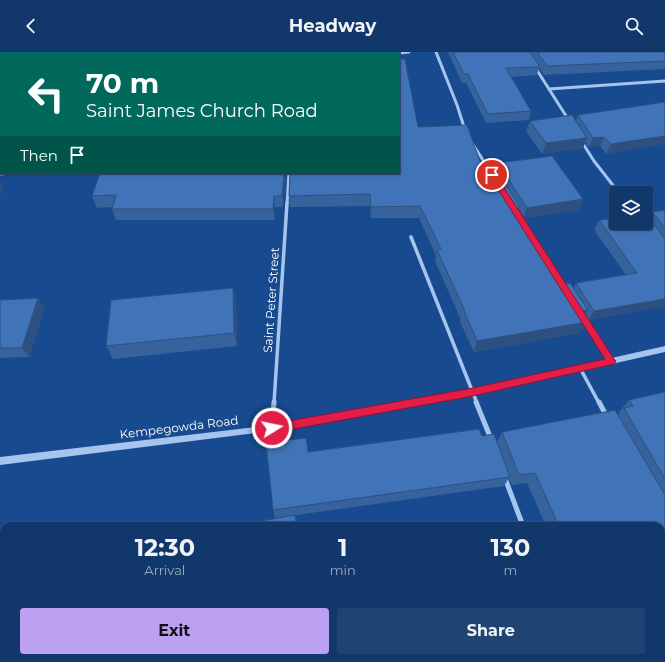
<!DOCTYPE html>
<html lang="en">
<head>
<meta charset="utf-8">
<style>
  body { margin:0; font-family:Montserrat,sans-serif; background:#1f4373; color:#f1f3f6; height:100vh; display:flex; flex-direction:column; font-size:15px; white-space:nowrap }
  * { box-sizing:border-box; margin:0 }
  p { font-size:13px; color:#9cacc1 }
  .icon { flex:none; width:22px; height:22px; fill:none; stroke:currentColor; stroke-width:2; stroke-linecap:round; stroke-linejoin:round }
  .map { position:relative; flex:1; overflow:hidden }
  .details { position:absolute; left:0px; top:470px; width:665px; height:140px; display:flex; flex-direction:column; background:#12386b; border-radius:12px 12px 0 0; box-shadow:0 1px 3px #0004,0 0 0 1px #31527e }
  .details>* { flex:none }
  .guide { position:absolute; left:0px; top:0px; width:400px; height:122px; box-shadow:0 1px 3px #0004,0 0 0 1px #31527e; background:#00695c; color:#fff; overflow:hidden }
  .controls { position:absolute; left:609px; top:134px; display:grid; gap:8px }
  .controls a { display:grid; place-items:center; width:44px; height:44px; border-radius:4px; background:#12386b; box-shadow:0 1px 3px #0004,0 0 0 1px #31527e; font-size:20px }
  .pin { position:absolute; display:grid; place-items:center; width:34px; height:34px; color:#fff; margin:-17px; border:2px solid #fff; border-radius:50%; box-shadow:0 1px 4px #0007 }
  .me { position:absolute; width:44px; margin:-22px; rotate:80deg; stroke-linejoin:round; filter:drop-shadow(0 0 3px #0008) }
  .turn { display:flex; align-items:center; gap:14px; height:84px; padding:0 20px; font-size:18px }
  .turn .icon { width:52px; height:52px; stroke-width:2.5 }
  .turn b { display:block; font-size:28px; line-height:34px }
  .then { display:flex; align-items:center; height:38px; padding:0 20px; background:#0003; gap:8px; font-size:15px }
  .eta { display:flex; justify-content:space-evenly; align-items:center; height:68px; text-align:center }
  .eta b { font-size:24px; font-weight:700; line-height:28px }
  .cta { display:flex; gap:8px; margin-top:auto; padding:8px 20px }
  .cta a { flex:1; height:46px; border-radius:4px; background:#bca0f2; color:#111; font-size:16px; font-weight:700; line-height:46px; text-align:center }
  .cta a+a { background:#1f4373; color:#f1f3f6 }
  header { display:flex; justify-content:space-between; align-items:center; height:52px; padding:0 20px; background:#12386b; font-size:18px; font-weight:700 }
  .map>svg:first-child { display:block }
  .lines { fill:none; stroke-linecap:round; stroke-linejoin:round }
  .minor-far2 { stroke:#a5c5ef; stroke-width:3 }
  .minor-far1 { stroke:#a5c5ef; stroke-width:3.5 }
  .minor { stroke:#a5c5ef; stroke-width:5 }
  .tertiary { fill:#a5c5ef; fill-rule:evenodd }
  .wall { fill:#37639d }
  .shaded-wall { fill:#2d5080 }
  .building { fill:#4073b7; stroke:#2d5080 }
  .route { fill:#e11d48; stroke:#92132f }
  .labels { text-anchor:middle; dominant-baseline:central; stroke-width:3; stroke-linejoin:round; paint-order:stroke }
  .street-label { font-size:12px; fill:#fff; stroke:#184a8f }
</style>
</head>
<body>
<header><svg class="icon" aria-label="back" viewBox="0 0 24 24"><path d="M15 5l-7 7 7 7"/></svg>Headway<svg class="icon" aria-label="search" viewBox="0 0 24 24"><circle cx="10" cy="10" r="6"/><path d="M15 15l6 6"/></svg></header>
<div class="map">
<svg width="665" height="610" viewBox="0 0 665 610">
  <rect width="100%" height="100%" fill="#184a8f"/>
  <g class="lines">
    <g class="minor-far2">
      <polyline points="436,0 457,53 465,78"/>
      <polyline points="399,1 409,0"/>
      <polyline points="535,15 568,67"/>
      <polyline points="549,37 665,29"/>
      <polyline points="582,90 594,109 619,141"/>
      <polyline points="472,91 488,116"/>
      <polyline points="0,122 11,121"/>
      <polyline points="287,152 289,121"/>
    </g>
    <g class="minor-far1">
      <polyline points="411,185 477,351"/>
      <polyline points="584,267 611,309"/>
      <polyline points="580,316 599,351"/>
      <polyline points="274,351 287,151"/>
    </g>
    <g class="minor">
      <polyline points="476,350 491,387"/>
      <polyline points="599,350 607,365"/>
      <polyline points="272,376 274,350"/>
      <polyline points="505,426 523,474"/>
    </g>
    <g class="tertiary">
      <polygon points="2,0 13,0 12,1 2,1"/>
      <polygon points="665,294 665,300 473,343 272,379 0,413 0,405 272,373 473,337"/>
    </g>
  </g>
  <g class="wall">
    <polygon points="448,0 665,0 665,17 544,23 539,16 537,23 511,25 531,59 529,68 486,71 466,31 462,31"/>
    <polygon points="665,50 606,102 600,94 589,95 585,90 583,96 542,102 526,79 530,69 576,69 578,63"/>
    <polygon points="418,75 481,112 496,118 498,111 583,147 579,158 524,166 564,232 574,236 576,231 626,223 594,178 599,168 649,166 652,160 665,158 665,254 588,268 585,262 584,265 587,270 580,281 474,300 460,270 461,268 435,209 436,203 419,166 371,166 370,154 290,155 289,144"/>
    <polygon points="100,121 286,121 283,155 275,155 275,168 116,168 112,157 112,155 97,156 92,144"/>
    <polygon points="233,236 236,250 237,294 113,307 106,294"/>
    <polygon points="0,248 45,256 29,305 0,306"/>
    <polygon points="665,340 665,480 661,481 661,474 546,474 527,431 512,433 509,426 504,434 275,466 273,458 308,400 482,384 497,390 502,380 618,363 620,361 619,360 629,348"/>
    <polygon points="151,606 265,606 244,610 150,610"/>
  </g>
  <g class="shaded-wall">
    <polygon points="665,84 665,92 606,102 611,92"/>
    <polygon points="604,85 600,94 589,95 593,86"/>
    <polygon points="587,86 583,96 542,102 546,91"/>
    <polygon points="284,121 286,121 286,124 283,155 282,144"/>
    <polygon points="0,129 4,136 0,145"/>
    <polygon points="274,144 275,155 275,168 273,157"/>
    <polygon points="583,147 579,158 523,166 527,156"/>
    <polygon points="233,236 236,250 237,294 234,281"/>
    <polygon points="38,246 45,256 29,305 22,296"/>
    <polygon points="665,247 665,254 588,268 594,259"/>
    <polygon points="588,258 581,269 580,259"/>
    <polygon points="587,270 580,281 474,300 477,289"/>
    <polygon points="28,606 43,606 42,610 28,610"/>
  </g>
  <g class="building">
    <rect x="147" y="0" width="179" height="1"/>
    <polygon points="453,0 530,0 540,15 506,16 531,59 488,62 468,22 464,22"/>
    <polygon points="537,0 665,0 665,9 547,14"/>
    <polygon points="399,7 405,7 418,75 467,73 481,112 492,111 520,155 518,156 564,232 570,231 588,258 580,259 587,270 477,289 464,259 465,259 437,198 441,197 420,154 371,155 370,142 289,144 290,121 399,121"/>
    <polygon points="665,50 665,84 611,92 604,85 593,86 578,63"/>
    <polygon points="572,63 587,86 546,91 530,69"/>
    <polygon points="552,104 583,147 527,156 498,111"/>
    <polygon points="100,121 284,121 282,144 274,144 273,157 112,157 116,143 92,144"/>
    <polygon points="665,158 665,176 652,160"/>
    <polygon points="646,162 665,187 665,247 594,259 576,231 637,221 599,168 616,166 616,171 646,171"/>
    <polygon points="233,236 234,281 106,294 111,248"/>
    <polygon points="38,246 22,296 0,296 0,248"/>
    <polygon points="665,340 665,427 624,356 633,354 629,348"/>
    <polygon points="615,358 665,443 665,475 661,476 661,474 559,474 535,421 519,423 502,380"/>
    <polygon points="479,377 482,384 494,382 510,425 273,458 266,391 306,386 308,400"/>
    <polygon points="295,463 296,474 244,474 244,472"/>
    <polygon points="4,490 4,606 28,606 28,610 0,610 0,491"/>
    <polygon points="151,606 242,606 221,610 150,610"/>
  </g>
  <polygon class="route" points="490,121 492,121 496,123 614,307 616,309 614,312 473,344 272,381 269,379 267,376 269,373 272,372 473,336 605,307 489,123"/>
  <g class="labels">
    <g class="street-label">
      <text transform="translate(271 248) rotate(-86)">Saint Peter Street</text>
      <text transform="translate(179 375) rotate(-7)">Kempegowda Road</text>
    </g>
  </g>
</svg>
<div class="controls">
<a><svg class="icon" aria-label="layers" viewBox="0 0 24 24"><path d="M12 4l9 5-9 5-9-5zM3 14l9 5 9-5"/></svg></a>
</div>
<div class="pin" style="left:492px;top:123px;background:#d93025"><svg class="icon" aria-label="arrive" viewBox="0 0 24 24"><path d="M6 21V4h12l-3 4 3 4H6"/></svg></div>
<svg class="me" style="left:272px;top:376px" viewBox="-20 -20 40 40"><circle r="17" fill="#e11d48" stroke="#fff" stroke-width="3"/><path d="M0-11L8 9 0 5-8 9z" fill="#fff"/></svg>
<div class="guide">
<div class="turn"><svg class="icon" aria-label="left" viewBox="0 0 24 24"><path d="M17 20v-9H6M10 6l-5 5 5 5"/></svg><div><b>70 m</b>Saint James Church Road</div></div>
<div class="then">Then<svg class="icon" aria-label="arrive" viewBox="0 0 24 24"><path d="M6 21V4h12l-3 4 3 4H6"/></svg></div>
</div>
<section class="details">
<div class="eta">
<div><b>12:30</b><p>Arrival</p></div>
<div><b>1</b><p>min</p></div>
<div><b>130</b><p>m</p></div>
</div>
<div class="cta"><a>Exit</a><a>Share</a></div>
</section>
</div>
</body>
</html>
